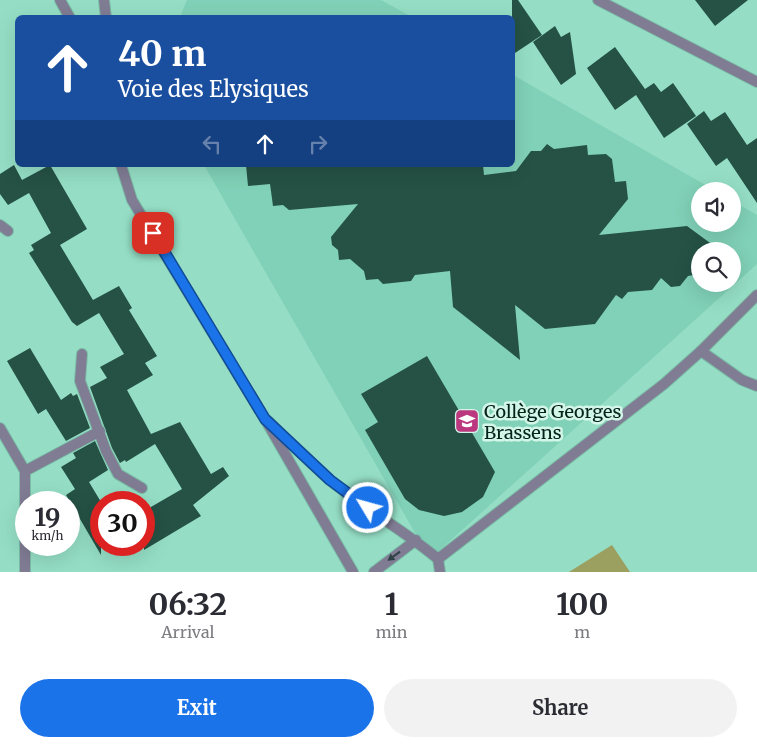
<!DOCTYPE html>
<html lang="en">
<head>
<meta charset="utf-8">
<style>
  body { margin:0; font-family:Merriweather,serif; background:#f2f2f3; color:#2b2b33; height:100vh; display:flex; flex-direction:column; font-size:19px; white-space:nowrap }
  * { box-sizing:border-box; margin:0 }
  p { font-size:16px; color:#7c7c81 }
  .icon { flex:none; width:28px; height:28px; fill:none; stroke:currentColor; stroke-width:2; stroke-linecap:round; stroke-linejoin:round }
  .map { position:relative; height:572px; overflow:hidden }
  .drawer { display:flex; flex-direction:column; background:#fff; flex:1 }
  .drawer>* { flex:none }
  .top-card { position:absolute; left:15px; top:15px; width:500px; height:152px; border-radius:8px; box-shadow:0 5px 20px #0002; background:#1a4fa0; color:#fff; overflow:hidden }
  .tools { position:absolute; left:691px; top:182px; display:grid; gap:10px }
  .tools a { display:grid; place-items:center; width:50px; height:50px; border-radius:50%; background:#fff; box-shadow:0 5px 20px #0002; font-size:25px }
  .speed { position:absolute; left:15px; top:491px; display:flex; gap:10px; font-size:25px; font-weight:700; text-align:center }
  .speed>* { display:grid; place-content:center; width:65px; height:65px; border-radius:50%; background:#fff; box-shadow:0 5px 20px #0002; line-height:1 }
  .speed small { font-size:12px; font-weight:400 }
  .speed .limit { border:8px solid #d22; background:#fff; color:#111 }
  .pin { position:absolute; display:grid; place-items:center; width:42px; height:42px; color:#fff; margin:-21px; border-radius:10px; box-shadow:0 2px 8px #0006 }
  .me { position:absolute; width:55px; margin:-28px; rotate:307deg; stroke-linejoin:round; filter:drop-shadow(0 0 4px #0008) }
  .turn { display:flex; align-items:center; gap:18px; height:105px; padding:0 20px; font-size:22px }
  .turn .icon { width:65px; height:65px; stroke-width:2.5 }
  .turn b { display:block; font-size:35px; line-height:42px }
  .lanes { display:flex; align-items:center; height:48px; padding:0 20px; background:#0003; justify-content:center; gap:25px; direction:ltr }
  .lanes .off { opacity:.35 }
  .eta { display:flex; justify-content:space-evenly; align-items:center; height:85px; text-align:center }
  .eta b { font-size:30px; font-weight:700; line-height:35px }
  .button { display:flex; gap:10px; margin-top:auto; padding:10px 20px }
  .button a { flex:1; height:58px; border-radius:30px; background:#1a73e8; color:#fff; font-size:20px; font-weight:700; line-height:58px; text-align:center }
  .button a+a { background:#f2f2f3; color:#2b2b33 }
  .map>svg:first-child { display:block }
  .built { fill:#80d1b7; fill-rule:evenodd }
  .green { fill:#9b9f5f }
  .building { fill:#255245 }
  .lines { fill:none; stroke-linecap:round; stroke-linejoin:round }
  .minor-casing { stroke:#7bbca6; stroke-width:12 }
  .tertiary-casing { stroke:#7bbca6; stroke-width:12 }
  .minor { stroke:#7f7c94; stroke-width:10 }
  .tertiary { stroke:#7f7c94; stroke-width:10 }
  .oneway { fill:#2e4245 }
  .route-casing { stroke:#114b97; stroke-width:12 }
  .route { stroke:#1a73e8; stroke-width:9 }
  .labels { text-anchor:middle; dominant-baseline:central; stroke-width:5; stroke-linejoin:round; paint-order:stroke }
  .poi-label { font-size:18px; fill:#03221a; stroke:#d3f6e9; text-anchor:start }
</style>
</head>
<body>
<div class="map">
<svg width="757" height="572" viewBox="0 0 757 572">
  <rect width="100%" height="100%" fill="#95dec5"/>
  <g class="built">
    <polygon points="187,0 381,0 412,17 180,17"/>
    <path d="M513,75L716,191H700V224H732L733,201L757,215V264L430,559L204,165H512ZM700,251H732V284H700Z"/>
  </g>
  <polygon class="green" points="612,545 630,572 569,572"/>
  <g class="building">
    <polygon points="512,0 518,0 542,35 512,55"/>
    <polygon points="695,0 748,0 715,26"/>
    <polygon points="555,26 561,37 570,32 576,74 561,85 533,42"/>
    <polygon points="615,47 645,89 654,83 661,92 673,83 696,116 664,138 636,95 615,110 587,68"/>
    <polygon points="704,111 711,121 725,112 747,145 757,138 757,203 727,158 716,166 687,124"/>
    <polygon points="547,144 554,149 587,145 588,155 606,154 612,159 615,182 626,181 628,199 599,235 687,226 721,251 700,251 700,274 688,276 680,286 671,287 661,278 652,290 628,292 622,299 616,295 595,324 545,329 515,305 520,360 453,307 450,271 415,275 411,281 383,284 378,279 366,280 364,271 350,259 339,260 338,250 332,245 331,237 358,204 289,210 283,205 273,206 270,184 248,186 246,165 483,165 484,175 516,171 531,151 541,151"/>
    <polygon points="14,165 22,180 50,165 87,229 60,245 93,300 119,286 132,308 129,310 157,356 145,363 153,375 127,390 151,434 180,422 211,474 223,467 229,476 193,505 201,516 144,550 144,511 182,489 155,444 126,462 125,460 120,463 112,448 90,387 107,378 100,367 124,354 99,313 77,326 72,322 29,253 34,250 31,245 51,233 29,193 8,205 0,194 0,174"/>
    <polygon points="30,348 61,400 71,393 73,396 77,394 90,428 66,441 46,409 38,414 7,361"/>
    <polygon points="427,356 495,472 483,497 462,512 444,516 419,510 405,499 365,430 378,422 361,394"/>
    <polygon points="95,441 108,470 89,482 101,502 101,555 66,495 75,489 61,467 76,458 73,453"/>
  </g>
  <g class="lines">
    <defs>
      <g id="minor">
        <polyline points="598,0 757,82"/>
        <polyline points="0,225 8,231"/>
        <polyline points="701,351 742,380 757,386"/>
        <polyline points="82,354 80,381 106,451 118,474 142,488"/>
        <path d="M268,421C288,441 308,461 330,480C364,509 404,530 438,559L440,572"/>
        <polyline points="0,428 25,471 25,572"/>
        <polyline points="25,471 100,431"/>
        <polyline points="438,559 664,384 701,351 757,295"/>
        <polyline points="374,572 416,540"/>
      </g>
      <g id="tertiary">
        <polyline points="60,0 70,18"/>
        <polyline points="104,0 106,18"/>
        <polyline points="121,165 132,200 265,419 353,572"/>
      </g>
    </defs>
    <use href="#minor" class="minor-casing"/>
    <use href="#tertiary" class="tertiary-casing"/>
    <use href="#minor" class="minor"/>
    <use href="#tertiary" class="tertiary"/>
  </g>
  <defs><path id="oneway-solid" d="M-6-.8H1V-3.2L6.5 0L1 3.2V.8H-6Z" transform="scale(1.25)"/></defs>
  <use class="oneway" href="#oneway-solid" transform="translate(394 556) rotate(144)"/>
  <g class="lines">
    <defs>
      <polyline id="route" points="153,233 265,419 330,480 368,508"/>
    </defs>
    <use href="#route" class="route-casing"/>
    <use href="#route" class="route"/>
  </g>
  <defs>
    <symbol id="school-square" viewBox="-11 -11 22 22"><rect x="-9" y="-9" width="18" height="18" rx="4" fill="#bb387f" stroke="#d3f6e9"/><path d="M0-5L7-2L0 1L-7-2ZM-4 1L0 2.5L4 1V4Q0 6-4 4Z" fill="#fff"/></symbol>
  </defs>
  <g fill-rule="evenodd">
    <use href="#school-square" x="453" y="407" width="28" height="28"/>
  </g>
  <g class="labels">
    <g class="poi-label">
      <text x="484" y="411">Collège Georges<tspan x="484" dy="21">Brassens</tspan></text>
    </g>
  </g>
</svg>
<div class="tools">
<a><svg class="icon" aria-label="sound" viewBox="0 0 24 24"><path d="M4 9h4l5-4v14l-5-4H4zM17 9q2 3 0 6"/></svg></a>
<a><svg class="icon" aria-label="search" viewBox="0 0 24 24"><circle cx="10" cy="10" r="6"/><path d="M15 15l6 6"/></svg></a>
</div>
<div class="speed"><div>19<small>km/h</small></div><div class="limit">30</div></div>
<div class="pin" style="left:153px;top:233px;background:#d93025"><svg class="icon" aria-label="arrive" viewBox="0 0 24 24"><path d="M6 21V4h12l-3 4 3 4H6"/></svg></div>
<svg class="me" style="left:368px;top:508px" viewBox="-20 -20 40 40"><circle r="17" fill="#1a73e8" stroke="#fff" stroke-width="3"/><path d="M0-11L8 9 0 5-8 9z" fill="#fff"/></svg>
<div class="top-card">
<div class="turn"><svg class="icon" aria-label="ahead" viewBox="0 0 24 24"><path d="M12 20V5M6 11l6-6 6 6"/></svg><div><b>40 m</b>Voie des Elysiques</div></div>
<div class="lanes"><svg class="icon off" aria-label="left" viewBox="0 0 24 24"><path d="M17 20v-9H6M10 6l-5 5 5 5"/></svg><svg class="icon" aria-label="ahead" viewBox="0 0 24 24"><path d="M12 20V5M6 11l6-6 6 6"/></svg><svg class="icon off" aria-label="right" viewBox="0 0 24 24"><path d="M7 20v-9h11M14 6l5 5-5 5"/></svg></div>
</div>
</div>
<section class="drawer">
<div class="eta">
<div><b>06:32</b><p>Arrival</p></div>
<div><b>1</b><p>min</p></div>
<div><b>100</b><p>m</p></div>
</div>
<div class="button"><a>Exit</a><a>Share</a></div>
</section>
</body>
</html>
